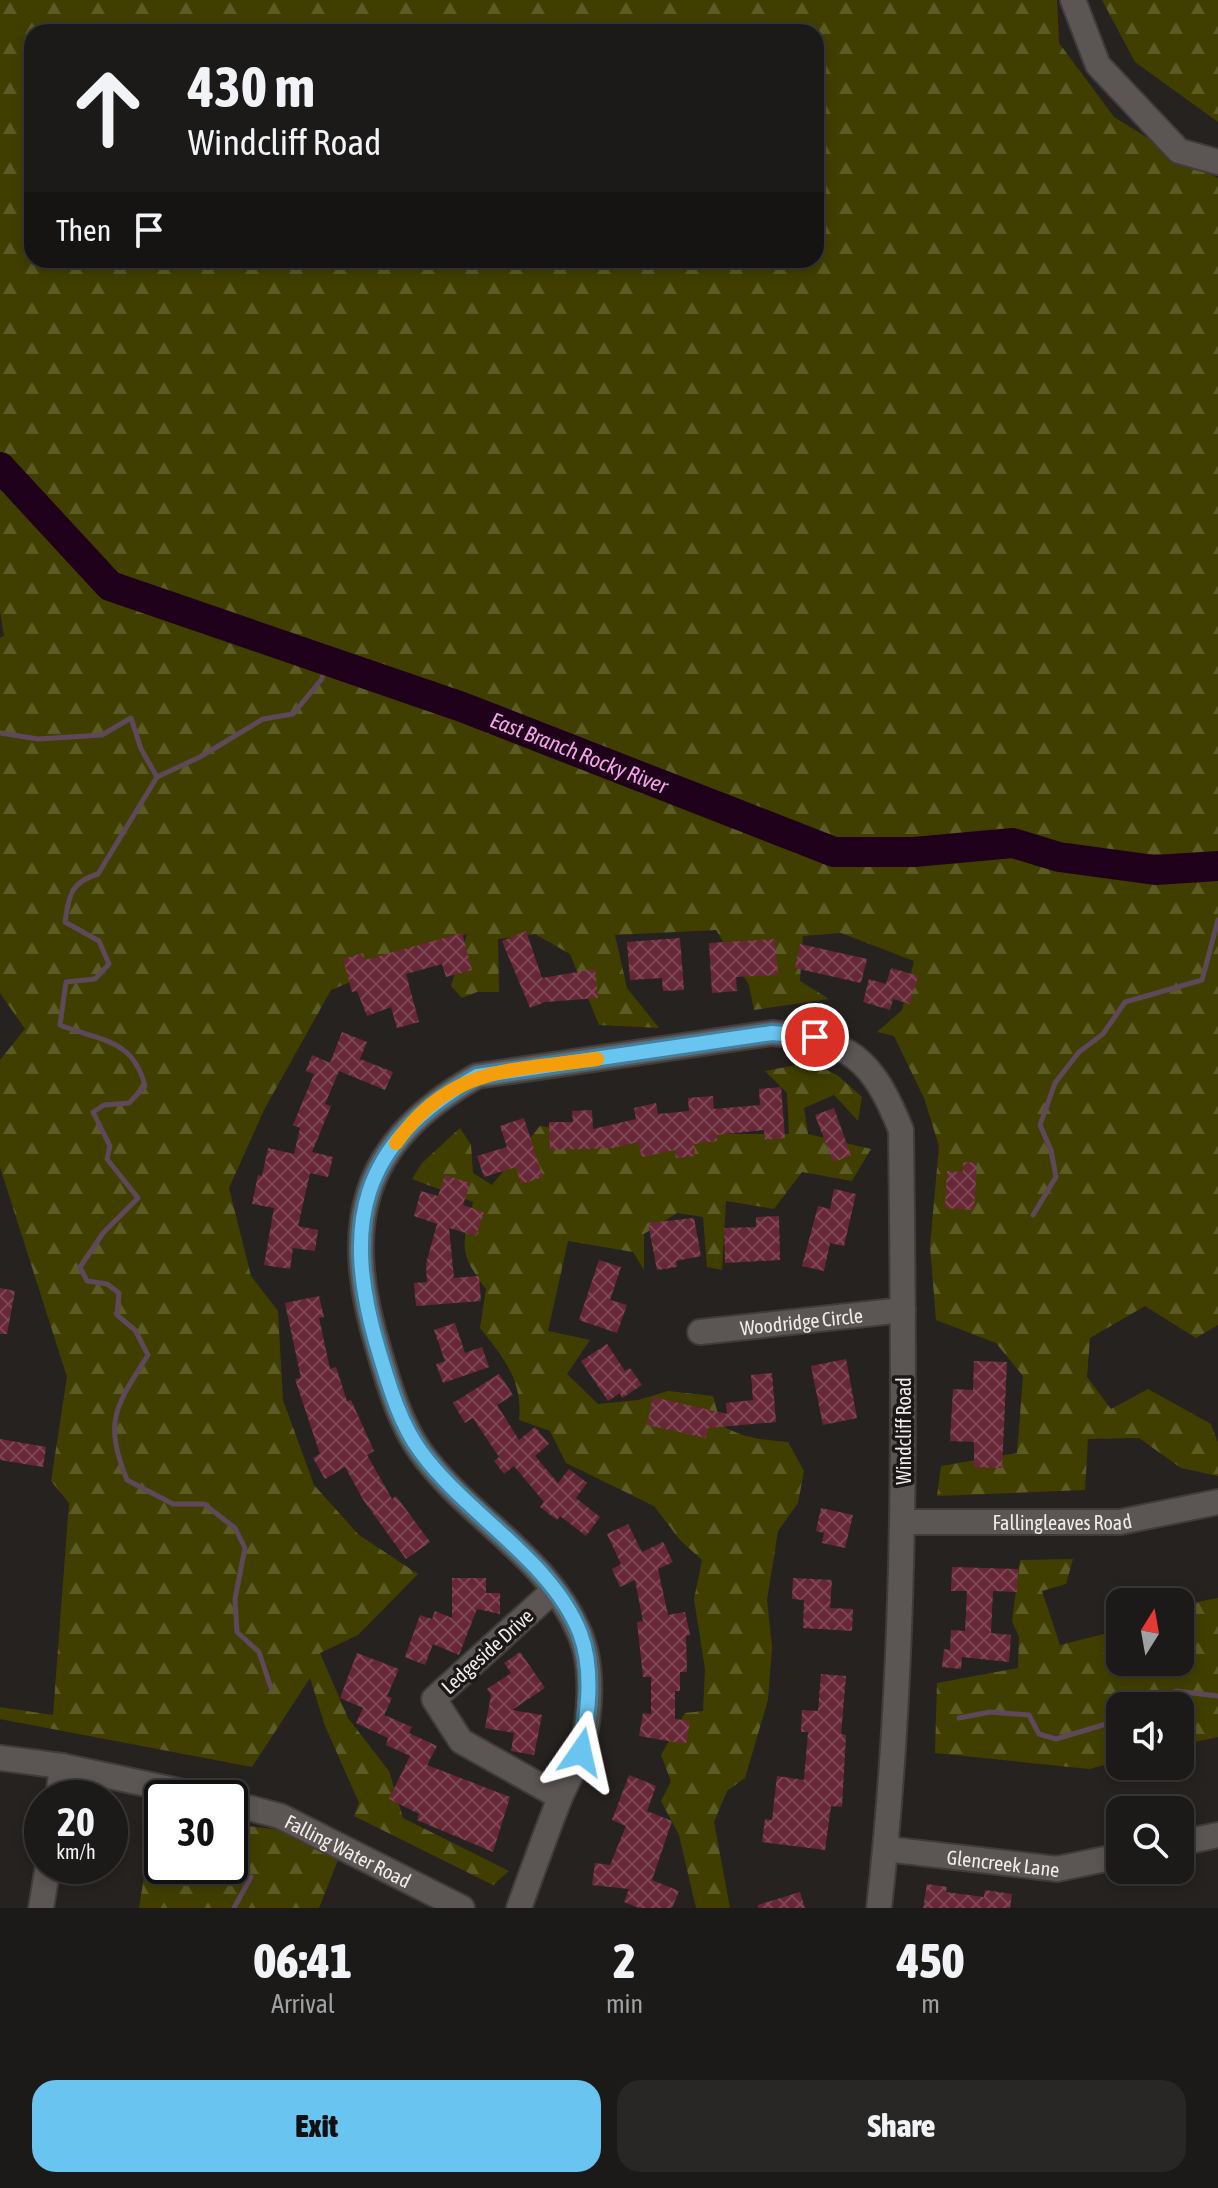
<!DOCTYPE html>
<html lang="en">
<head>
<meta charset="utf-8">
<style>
  body { margin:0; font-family:"Asap Condensed",sans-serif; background:#292725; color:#f1f3f6; height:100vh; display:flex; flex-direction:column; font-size:30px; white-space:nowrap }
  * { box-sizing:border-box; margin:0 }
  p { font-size:26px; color:#a0a1a2 }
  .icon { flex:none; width:44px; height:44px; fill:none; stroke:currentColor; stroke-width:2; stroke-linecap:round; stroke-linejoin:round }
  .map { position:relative; height:1908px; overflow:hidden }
  .details { display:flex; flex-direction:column; background:#1c1a18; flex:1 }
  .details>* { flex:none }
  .guide { position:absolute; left:24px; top:24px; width:800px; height:244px; border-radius:24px; box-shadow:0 4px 12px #0003,0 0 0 2px #3a3837; background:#1c1a18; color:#f1f3f6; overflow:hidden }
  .needle { width:52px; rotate:11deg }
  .tools { position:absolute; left:1106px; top:1588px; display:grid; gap:16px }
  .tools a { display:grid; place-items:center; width:88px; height:88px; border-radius:16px; background:#1c1a18; box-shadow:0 4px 12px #0003,0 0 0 2px #3a3837; font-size:40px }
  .speed { position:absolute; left:24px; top:1780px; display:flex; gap:16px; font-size:40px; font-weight:700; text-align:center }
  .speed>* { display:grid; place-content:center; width:104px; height:104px; border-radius:50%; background:#1c1a18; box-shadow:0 4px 12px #0003,0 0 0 2px #3a3837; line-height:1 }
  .speed small { font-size:20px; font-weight:400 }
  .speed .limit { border:4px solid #111; border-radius:12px; background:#fff; color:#111 }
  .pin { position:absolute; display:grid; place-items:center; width:68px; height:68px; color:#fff; margin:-34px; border:4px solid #fff; border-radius:50%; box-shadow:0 2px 8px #0007 }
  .me { position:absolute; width:88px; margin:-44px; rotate:11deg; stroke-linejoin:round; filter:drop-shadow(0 0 6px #0008) }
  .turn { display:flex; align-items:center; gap:28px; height:168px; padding:0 32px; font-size:36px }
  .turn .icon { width:104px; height:104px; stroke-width:2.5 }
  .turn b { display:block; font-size:56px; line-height:68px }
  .then { display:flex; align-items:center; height:76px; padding:0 32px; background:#0003; gap:16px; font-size:30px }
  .eta { display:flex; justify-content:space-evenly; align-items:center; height:136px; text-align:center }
  .eta b { font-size:48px; font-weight:800; line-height:56px }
  .cta { display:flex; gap:16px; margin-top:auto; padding:16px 32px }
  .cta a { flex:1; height:92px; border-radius:24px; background:#69c4f0; color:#111; font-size:32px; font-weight:800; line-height:92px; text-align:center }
  .cta a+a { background:#292725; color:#f1f3f6 }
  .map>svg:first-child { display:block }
  .forest { fill:url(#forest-firs); fill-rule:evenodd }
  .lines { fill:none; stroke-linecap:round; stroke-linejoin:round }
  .stream { stroke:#5e485a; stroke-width:5 }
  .river { stroke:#20011c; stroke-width:30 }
  .building { fill:url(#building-cross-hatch) }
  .minor-casing { stroke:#403c3c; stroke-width:28 }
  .minor { stroke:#5b5654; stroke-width:24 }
  .route-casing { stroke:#447f9c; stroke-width:20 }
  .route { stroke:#69c4f0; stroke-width:14 }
  .slow { stroke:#f59e0b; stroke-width:14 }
  .labels { text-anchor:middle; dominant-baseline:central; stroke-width:7; stroke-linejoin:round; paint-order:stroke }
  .street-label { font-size:20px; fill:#efeceb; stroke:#1c1817 }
  .water-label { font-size:22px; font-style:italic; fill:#f3a5e5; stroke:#1c1817 }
</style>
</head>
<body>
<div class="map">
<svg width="1218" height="1908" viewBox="0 0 1218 1908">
  <defs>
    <pattern id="forest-firs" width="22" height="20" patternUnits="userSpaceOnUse" patternTransform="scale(2)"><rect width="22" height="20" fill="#403f00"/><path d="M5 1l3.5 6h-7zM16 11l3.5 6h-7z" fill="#5c5b25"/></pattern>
    <pattern id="building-cross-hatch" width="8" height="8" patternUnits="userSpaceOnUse" patternTransform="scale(2)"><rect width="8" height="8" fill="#672737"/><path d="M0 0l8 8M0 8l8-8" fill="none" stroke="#7d4654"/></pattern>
  </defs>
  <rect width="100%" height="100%" fill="#262220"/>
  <g class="forest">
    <path d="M0,0H1057L1059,43L1114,117L1196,168L1218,178V1325L1196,1338L1145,1306L1090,1338L1087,1377L1111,1409L1148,1389L1211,1424L1218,1443V1476L1181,1468L1139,1438L1088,1439L1085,1490L937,1496L941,1466L1017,1453L1023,1376L996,1343L936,1320L930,1246L939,1146L924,1098L894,1036L877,1032L902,1010L914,961L841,933L803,936L800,981L829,999L754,1010L749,985L716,930L615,935L627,988L659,1028L599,1025L570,954L535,934L498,939L499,992H477L462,998L451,986L467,934L331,990L265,1108L229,1188L251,1276L278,1311L283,1400L314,1485L359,1535L418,1574L358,1635L320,1653L348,1718L389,1771L403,1818L509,1871L493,1885L354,1816L359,1803L325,1726L310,1678L252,1767L0,1719V1707L53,1715L69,1503L51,1481L67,1377L0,1167V1060L25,1029L0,993V638L4,636L0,611ZM32,32H816V260H32Z"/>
    <polygon points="1102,0 1218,0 1218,122 1135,62"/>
    <path d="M812,1062L837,1075L862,1097L858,1121L834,1095L804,1108L808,1134L871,1149L852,1181L802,1172L774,1209L726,1201L722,1270L707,1267L703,1217L677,1213L644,1234V1270L633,1252L568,1241L548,1331L590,1340L567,1374L598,1404L638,1400L668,1391L713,1396L721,1425C742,1438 763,1440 788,1442L804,1471L798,1503L778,1531L767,1600L772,1647L768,1700L745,1778L727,1791L714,1822L730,1908H696L679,1835L661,1801L671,1781L661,1755L685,1713L703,1711L705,1669L694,1599L702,1560L680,1540L654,1506L566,1463L550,1431L519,1420C523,1381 504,1358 480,1328L486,1289C458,1252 462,1246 473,1202L412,1179L422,1163L460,1128L471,1145L473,1173L492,1185L540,1126L601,1134H789L787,1093L765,1071Z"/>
    <polygon points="1073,1559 1066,1584 1042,1591 1060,1645 1120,1630 1120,1662 1180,1662 1182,1605 1218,1598 1218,1737 1180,1745 1180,1706 1120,1706 1120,1761 1089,1769 935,1753 937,1683 1018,1668 1019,1637 1012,1621 1020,1560"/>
    <polygon points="154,1814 162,1815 162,1866 230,1866 230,1824 281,1830 338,1860 319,1908 139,1908"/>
  </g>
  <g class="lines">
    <g class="stream">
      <polyline points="0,733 38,739 102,735 131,718 141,749 157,777 200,757 263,719 293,714 321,680 329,661"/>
      <path d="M157,777L98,874C71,882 69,895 65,922L99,941L109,964L95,979L66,982L60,1025C100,1041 133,1038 145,1086L129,1103L104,1105L93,1112L110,1146L107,1159L138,1198L103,1233L80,1267L87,1281L107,1284L119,1293L117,1315L135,1330L148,1355C116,1406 103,1420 127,1480L173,1504H204L235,1528L245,1548L235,1599L237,1632L259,1652L271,1688"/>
      <polyline points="1033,1215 1056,1177 1051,1150 1040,1125 1055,1083 1079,1052 1103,1034 1125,1002 1202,980 1218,920"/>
      <polyline points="1143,1706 1176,1691 1218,1696"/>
      <polyline points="959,1718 990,1712 1029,1715 1039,1734 1056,1739 1120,1720"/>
      <polyline points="234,1908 251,1877"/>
    </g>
    <path class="river" id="s1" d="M0,467L110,586L462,707L834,852H914L1013,843L1059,857L1155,870L1218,866"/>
  </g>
  <g class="building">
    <polygon points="526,931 542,978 595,969 598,998 545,1002 530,1008 502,941"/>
    <polygon points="462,933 472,970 446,977 442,964 406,974 419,1022 397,1028 391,1007 367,1016 357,991 352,992 343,959 363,953 365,960"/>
    <polygon points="680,938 684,990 663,991 662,978 630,980 627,942"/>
    <polygon points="775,939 778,975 736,977 737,991 712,993 709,943"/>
    <polygon points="800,944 867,959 861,983 795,968"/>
    <polygon points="891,968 918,976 910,1004 893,999 890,1010 863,1002 869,979 886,984"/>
    <polygon points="342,1032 367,1042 360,1059 393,1072 385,1090 339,1071 325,1104 331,1106 312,1152 333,1157 328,1177 310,1173 298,1226 318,1230 315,1251 293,1248 290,1269 264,1265 274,1208 252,1204 258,1175 262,1176 268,1148 294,1154 300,1128 293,1125 314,1074 306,1071 312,1055 330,1063"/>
    <polygon points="781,1087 785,1138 765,1140 764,1130 717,1135 717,1141 694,1144 695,1156 676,1158 675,1150 642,1157 638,1142 613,1148 550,1150 549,1122 573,1122 572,1111 592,1110 593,1129 636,1119 634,1108 656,1103 658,1114 689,1111 688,1098 713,1096 714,1109 760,1105 759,1089"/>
    <polygon points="834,1108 851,1156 833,1162 815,1115"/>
    <polygon points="524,1118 543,1177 521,1184 516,1167 484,1177 477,1156 507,1147 500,1126"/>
    <polygon points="963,1162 977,1163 974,1210 945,1208 947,1171 963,1172"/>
    <polygon points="445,1175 470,1183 463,1205 484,1212 476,1236 449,1228 454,1278 479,1276 481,1301 416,1306 414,1283 427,1282 426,1264 437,1224 414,1216 421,1191 438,1196"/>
    <polygon points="834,1189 856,1194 844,1246 830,1243 824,1271 802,1266 818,1206 830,1209"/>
    <polygon points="779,1216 780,1260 725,1263 724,1228 756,1227 756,1217"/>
    <polygon points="694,1218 701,1256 676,1261 677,1267 657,1270 648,1223"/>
    <polygon points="599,1260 621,1267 610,1300 627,1305 617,1333 579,1320"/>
    <polygon points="0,1288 15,1291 7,1334 0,1334"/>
    <polygon points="319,1296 324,1317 319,1318 330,1369 336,1367 347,1401 351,1400 374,1451 367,1455 392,1499 396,1496 430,1542 406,1559 364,1501 345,1467 325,1479 313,1458 320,1454 295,1379 301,1378 285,1303"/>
    <polygon points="455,1323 465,1353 482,1347 489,1367 443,1383 436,1364 445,1361 434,1330"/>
    <polygon points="607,1344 625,1371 630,1368 642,1385 622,1398 620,1393 608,1401 581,1361"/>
    <polygon points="846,1359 857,1418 823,1425 811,1366"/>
    <polygon points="974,1361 1007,1362 1002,1468 974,1467 974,1442 950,1441 953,1389 973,1390"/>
    <polygon points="772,1373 776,1422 708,1428 706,1438 647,1425 653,1397 727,1414 726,1403 753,1400 751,1375"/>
    <polygon points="499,1374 513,1395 497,1405 519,1440 535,1427 549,1444 535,1456 558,1483 569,1469 587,1483 576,1498 600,1517 586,1536 560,1516 557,1520 540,1507 544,1502 514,1466 504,1474 494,1461 499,1457 473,1418 465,1423 453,1403"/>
    <polygon points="0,1439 46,1447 43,1467 0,1460"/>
    <polygon points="821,1508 853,1515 845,1548 822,1543 824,1533 816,1531"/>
    <polygon points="628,1524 642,1552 663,1542 673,1562 658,1569 668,1615 685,1612 690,1635 686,1636 687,1672 680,1672 680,1691 675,1691 675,1719 690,1721 686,1744 639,1736 643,1713 651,1714 651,1677 643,1677 637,1622 643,1621 635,1580 620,1587 612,1569 621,1564 607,1534"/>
    <polygon points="952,1567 1018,1569 1017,1592 993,1591 991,1633 1011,1635 1009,1662 962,1657 961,1669 942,1667 944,1649 950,1650 951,1630 965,1631 967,1591 951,1591"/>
    <polygon points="452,1578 486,1578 486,1593 500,1593 500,1614 477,1609 459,1655 433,1644 425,1665 405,1657 420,1615 432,1619 435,1611 452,1618"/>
    <polygon points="793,1578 832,1580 830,1608 853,1609 852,1631 803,1628 804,1600 792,1599"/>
    <polygon points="520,1652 545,1688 512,1710 542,1715 534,1755 511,1751 514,1733 485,1728 491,1695 487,1689 511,1673 504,1663"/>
    <polygon points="357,1653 399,1669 387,1696 392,1698 384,1715 412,1727 409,1733 437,1746 427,1765 510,1797 493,1852 417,1820 419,1814 389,1799 410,1756 386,1745 388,1738 356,1723 363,1708 340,1698"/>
    <polygon points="821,1674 846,1676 841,1734 846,1735 842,1807 831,1806 825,1850 762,1842 765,1819 772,1820 777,1776 804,1780 808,1732 801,1732 802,1710 818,1711"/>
    <polygon points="629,1775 656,1786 647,1811 672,1821 652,1880 679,1891 672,1908 639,1908 624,1902 629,1889 592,1885 595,1863 610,1865 626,1826 612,1820"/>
    <polygon points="927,1884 947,1887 946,1892 984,1897 985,1890 1012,1894 1010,1908 923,1908"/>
    <polygon points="800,1892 805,1908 758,1908 758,1905"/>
  </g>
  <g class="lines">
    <defs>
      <g id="minor">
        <polyline points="1073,0 1098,65 1179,151 1218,162"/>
        <path id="s2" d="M700,1332L903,1310"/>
        <path id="s3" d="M904,1522H1120L1218,1502"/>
        <polyline points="553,1591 434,1699 461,1741 560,1797"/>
        <polyline points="0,1758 62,1766 212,1798"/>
        <polyline points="58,1798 62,1766"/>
        <path id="s4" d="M230,1803L280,1816L462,1908"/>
        <polyline points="1180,1843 1218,1835"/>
        <path id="s5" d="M886,1849L1057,1869L1120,1856"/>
        <polyline points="41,1908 48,1866"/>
        <path d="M519,1908C532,1872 545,1836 559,1800C565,1784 576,1768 581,1751C591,1716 594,1665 579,1632C547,1556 467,1517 420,1451C400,1423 389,1385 379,1351C341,1226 358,1143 477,1076L772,1033C850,1040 872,1058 901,1130C904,1389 908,1650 879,1908"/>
      </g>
    </defs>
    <use href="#minor" class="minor-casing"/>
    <use href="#minor" class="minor"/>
  </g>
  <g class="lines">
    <defs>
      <path id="route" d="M581,1752C588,1714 594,1670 580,1633C552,1561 466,1514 421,1452C400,1424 389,1385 379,1352C341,1226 358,1143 477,1076L772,1033L815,1037"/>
    </defs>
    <use href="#route" class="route-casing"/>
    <use href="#route" class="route"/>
    <path class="slow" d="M396,1143C451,1065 512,1071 597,1059"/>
  </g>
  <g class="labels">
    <g class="street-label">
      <text stroke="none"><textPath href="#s2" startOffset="102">Woodridge Circle</textPath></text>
      <text transform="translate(903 1431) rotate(-90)">Windcliff Road</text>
      <text stroke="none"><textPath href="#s3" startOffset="158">Fallingleaves Road</textPath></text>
      <text transform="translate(487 1651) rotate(-42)">Ledgeside Drive</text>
      <text stroke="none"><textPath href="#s4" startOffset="128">Falling Water Road</textPath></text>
      <text stroke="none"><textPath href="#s5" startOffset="118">Glencreek Lane</textPath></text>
    </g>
    <g class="water-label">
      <text stroke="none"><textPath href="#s1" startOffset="660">East Branch Rocky River</textPath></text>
    </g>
  </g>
</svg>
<div class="tools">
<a><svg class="needle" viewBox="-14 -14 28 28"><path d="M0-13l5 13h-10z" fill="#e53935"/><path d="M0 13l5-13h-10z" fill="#a0a1a2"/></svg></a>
<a><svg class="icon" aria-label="sound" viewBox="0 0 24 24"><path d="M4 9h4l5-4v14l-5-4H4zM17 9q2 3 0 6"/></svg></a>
<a><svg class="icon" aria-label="search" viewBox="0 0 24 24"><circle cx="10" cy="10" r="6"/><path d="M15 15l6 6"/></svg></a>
</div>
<div class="speed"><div>20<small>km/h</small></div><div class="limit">30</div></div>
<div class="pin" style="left:815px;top:1037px;background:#d93025"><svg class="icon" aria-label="arrive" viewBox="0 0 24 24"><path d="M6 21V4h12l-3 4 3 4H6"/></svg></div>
<svg class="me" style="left:581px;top:1752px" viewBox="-20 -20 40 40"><path d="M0-17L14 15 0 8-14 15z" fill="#69c4f0" stroke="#fff" stroke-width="4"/></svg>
<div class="guide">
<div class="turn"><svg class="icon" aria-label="ahead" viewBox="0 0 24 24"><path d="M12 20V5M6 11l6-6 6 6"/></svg><div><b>430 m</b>Windcliff Road</div></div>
<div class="then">Then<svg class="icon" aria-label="arrive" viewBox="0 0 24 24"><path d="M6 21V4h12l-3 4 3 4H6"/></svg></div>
</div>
</div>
<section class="details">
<div class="eta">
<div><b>06:41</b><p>Arrival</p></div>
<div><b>2</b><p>min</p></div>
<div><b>450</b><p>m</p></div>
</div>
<div class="cta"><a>Exit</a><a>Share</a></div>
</section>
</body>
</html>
